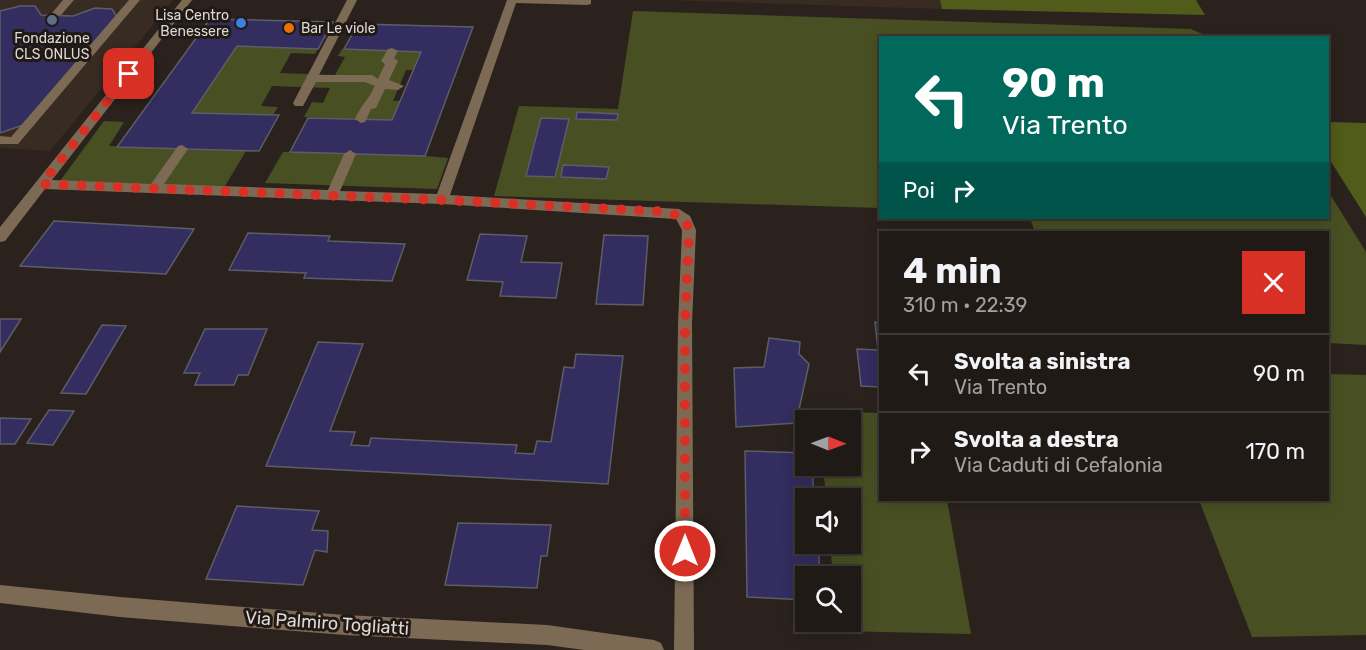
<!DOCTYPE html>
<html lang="it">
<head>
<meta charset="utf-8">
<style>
  body { margin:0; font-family:Rubik,sans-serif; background:#28231f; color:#f1f3f6; height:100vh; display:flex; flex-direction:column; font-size:22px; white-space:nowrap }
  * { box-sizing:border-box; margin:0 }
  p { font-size:20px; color:#a2a1a1 }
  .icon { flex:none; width:33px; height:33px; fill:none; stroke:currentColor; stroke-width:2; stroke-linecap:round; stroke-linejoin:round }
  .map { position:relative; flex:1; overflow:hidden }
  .drawer { position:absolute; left:879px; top:231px; width:450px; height:270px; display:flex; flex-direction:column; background:#201a16; border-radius:0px; box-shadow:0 3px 15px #0003,0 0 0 2px #3d3835 }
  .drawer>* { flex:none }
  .hud { position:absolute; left:879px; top:36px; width:450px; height:183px; border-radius:0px; box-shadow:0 3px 15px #0003,0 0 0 2px #3d3835; background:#00695c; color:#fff; overflow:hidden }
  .needle { width:39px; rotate:91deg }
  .tools { position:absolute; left:795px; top:410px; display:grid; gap:12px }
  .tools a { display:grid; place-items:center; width:66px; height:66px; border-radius:0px; background:#201a16; box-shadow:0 3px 15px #0003,0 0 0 2px #3d3835; font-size:30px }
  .pin { position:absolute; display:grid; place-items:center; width:51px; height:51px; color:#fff; margin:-26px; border-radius:12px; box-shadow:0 3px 9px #0006 }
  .me { position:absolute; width:66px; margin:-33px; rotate:0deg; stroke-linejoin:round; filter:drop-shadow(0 0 4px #0008) }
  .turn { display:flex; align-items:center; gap:21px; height:126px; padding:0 24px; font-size:27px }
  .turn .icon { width:78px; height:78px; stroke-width:2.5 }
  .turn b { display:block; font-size:42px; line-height:51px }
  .then { display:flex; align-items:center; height:57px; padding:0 24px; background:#0003; gap:12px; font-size:22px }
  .round { display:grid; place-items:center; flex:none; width:63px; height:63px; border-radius:0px; background:#28231f }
  .summary { display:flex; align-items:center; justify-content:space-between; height:102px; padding:0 24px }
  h1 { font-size:36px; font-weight:700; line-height:45px }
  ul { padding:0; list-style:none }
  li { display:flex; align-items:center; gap:18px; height:78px; padding:0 24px; border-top:2px solid #3d3835 }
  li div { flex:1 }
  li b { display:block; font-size:22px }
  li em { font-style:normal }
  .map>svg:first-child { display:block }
  .built { fill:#382b22 }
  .green { fill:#485023 }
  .forest { fill:#515b1a }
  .building { fill:#332d60; stroke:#5d5d67; stroke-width:1.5 }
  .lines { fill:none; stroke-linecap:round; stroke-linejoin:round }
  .minor { fill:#7d6a55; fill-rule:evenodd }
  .route { stroke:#d93025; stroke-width:10; stroke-dasharray:0 18 }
  .service-dot { fill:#5c6f8a; stroke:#211914; stroke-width:2 }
  .shop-dot { fill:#3f7fe0; stroke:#211914; stroke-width:2 }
  .food-dot { fill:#e8710a; stroke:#211914; stroke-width:2 }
  .labels { text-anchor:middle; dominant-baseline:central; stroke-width:6; stroke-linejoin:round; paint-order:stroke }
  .far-poi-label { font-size:14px; fill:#ded9d5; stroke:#211914; text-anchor:end }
  .near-street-label { font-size:18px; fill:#ded9d5; stroke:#211914 }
</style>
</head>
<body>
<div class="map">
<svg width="1366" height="650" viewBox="0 0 1366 650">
  <rect width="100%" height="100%" fill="#2b221d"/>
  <g class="built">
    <polygon points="0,0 173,0 50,151 0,148"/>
    <polygon points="666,0 940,0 942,9"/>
  </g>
  <g class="green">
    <polygon points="633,11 1191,29 1209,37 880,38 880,208 494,196 519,106 618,109"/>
    <polygon points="237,46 318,49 315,54 291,53 280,73 335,75 345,57 338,56 342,49 421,52 413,70 406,70 393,101 400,101 392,120 304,117 312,102 323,103 330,88 272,86 261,106 278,107 273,115 192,113"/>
    <polygon points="104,121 124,122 109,146 246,151 222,191 57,185"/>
    <polygon points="283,152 425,156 448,158 437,189 265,183"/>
    <polygon points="1328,191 1366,252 1366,345 1328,343 1328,232 1035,232 1030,218 1328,218"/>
    <polygon points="1328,374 1366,375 1366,635 1252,637 1199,500 1328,500"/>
    <polygon points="817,411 880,413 880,500 947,500 971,634 839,631 838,621 850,621 850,576 833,576 830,543 850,543 850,498 826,498 823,465 850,465 850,420 818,420"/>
  </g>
  <g class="forest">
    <polygon points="940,0 1196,0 1205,15 942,9"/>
    <polygon points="1328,122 1366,123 1366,217 1328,157"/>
  </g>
  <g class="building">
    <polygon points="20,6 35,6 41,15 73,16 95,8 112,9 117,17 23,125 0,133 0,11"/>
    <polygon points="210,19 333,22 318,49 237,46 192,113 279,115 259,151 117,147"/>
    <polygon points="358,24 473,27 425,156 290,152 308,118 392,120 421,52 344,49"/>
    <polygon points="577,112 618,114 617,120 576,119"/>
    <polygon points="541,118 569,119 555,177 526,176"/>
    <polygon points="563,165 609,167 606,179 561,177"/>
    <polygon points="54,221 194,229 166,274 20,266"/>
    <polygon points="248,233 330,236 328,241 405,244 392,281 304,278 306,273 229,270"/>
    <polygon points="480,234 527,236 521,262 562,263 556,298 500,296 503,282 467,280"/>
    <polygon points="604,235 648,236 643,305 596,304"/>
    <polygon points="0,319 21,319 0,352"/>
    <polygon points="875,322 880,323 880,387 861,386 857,349 878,350"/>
    <polygon points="102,325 126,326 86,394 61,393"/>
    <polygon points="205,329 267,329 248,375 238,375 234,385 195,385 200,373 184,373"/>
    <polygon points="769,338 800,342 799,354 809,364 796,423 736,427 734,368 764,367"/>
    <polygon points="318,342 363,344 330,431 355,432 351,445 369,446 371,438 517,445 515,453 534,454 537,441 551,442 564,367 574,368 576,354 623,356 608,484 266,466"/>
    <polygon points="49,410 74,411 53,445 27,443"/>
    <polygon points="0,418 31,419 15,444 0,444"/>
    <polygon points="745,451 806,453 806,465 812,465 814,498 806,498 806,543 818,543 820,576 806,576 806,600 747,597"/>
    <polygon points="237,506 319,511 312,530 328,531 327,552 315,550 303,585 206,579"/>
    <polygon points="458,523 551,525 547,556 541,556 537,588 445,585"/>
  </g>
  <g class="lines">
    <g class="minor">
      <polygon points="63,0 74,0 61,15 53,15 52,13"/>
      <polygon points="129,0 140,0 18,144 0,144 0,136 11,137"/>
      <polygon points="182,0 192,0 52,180 151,184 178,146 182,145 188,149 164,184 328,190 344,154 350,150 356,154 340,191 437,194 507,0 591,0 591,4 587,5 516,3 450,195 679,209 690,216 696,230 692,324 694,650 674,650 678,324 682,230 676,219 442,204 45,189 5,241 0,242 0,227"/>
      <path d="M347,0H357L319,75H372L378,79L385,64L381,61L388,49L392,48L398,51L394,58L398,61L389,80L404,86L398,90L385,89L376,108L371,109L365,122L361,123L355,119C361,105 369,99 375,86L365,82H316L303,106H295L293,103Z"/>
      <polygon points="0,585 120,597 345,615 547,625 654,640 661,643 664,650 584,650 547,645 345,635 120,617 0,603"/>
    </g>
  </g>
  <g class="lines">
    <polyline class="route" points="129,74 42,184 442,200 669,212 685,219 689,230 685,324 685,551"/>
  </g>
  <circle class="service-dot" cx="52" cy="20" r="6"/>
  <circle class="shop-dot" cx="241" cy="23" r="6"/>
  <circle class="food-dot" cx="289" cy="28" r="6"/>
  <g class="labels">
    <g class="far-poi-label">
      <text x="229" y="15">Lisa Centro<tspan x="229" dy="16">Benessere</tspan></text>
      <text x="301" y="28" text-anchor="start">Bar Le viole</text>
      <text x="52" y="38" text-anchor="middle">Fondazione<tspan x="52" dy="16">CLS ONLUS</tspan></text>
    </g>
    <g class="near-street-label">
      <text transform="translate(327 623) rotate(4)">Via Palmiro Togliatti</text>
    </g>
  </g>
</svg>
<div class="tools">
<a><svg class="needle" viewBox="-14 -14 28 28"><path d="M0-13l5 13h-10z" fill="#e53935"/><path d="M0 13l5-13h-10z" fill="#a2a1a1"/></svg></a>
<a><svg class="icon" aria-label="sound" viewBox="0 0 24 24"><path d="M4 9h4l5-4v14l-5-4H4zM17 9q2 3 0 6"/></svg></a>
<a><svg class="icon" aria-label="search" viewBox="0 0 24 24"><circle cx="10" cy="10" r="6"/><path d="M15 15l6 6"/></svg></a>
</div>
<div class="pin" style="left:129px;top:74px;background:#d93025"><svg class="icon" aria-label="arrive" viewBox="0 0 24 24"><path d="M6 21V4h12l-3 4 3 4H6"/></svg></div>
<svg class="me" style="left:685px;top:551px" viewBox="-20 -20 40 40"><circle r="17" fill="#d93025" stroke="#fff" stroke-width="3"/><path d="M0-11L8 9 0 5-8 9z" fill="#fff"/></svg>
<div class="hud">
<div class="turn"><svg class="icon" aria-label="left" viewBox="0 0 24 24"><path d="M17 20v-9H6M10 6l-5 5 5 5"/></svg><div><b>90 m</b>Via Trento</div></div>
<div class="then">Poi<svg class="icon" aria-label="right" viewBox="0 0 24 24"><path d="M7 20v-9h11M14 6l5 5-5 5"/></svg></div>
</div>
<section class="drawer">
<div class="summary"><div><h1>4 min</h1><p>310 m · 22:39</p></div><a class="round" style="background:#d93025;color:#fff"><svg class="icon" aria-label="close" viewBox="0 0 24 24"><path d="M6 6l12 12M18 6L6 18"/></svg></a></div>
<ul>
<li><svg class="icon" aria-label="left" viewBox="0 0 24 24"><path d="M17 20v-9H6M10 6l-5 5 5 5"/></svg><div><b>Svolta a sinistra</b><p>Via Trento</p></div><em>90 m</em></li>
<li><svg class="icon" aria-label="right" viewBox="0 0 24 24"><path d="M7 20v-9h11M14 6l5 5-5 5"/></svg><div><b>Svolta a destra</b><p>Via Caduti di Cefalonia</p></div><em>170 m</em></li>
</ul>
</section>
</div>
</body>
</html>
